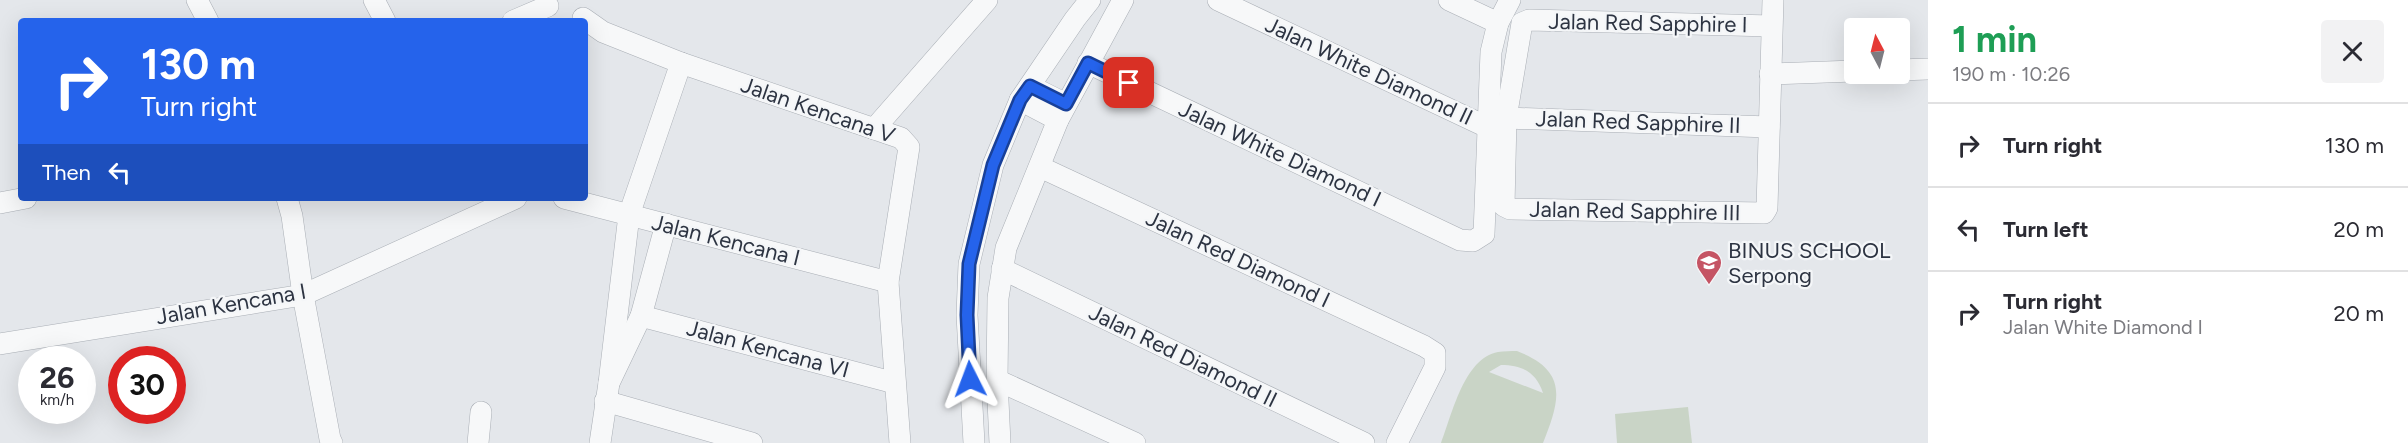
<!DOCTYPE html>
<html lang="en">
<head>
<meta charset="utf-8">
<style>
  body { margin:0; font-family:Figtree,sans-serif; background:#f2f2f3; color:#2b2b33; height:100vh; display:flex; flex-direction:column; font-size:22px; white-space:nowrap }
  * { box-sizing:border-box; margin:0 }
  p { font-size:20px; color:#7c7c81 }
  .icon { flex:none; width:33px; height:33px; fill:none; stroke:currentColor; stroke-width:2; stroke-linecap:round; stroke-linejoin:round }
  .map { position:relative; flex:1; overflow:hidden }
  .side { display:flex; flex-direction:column; background:#fff; width:480px }
  .side>* { flex:none }
  .top-card { position:absolute; left:18px; top:18px; width:570px; height:183px; border-radius:6px; box-shadow:0 6px 24px #0002; background:#2563eb; color:#fff; overflow:hidden }
  .needle { width:39px; rotate:353deg }
  .controls { position:absolute; left:1844px; top:18px; display:grid; gap:12px }
  .controls a { display:grid; place-items:center; width:66px; height:66px; border-radius:6px; background:#fff; box-shadow:0 6px 24px #0002; font-size:30px }
  .speed { position:absolute; left:18px; top:346px; display:flex; gap:12px; font-size:30px; font-weight:700; text-align:center }
  .speed>* { display:grid; place-content:center; width:78px; height:78px; border-radius:50%; background:#fff; box-shadow:0 6px 24px #0002; line-height:1 }
  .speed small { font-size:15px; font-weight:400 }
  .speed .limit { border:9px solid #d22; background:#fff; color:#111 }
  .pin { position:absolute; display:grid; place-items:center; width:51px; height:51px; color:#fff; margin:-26px; border-radius:12px; box-shadow:0 3px 9px #0006 }
  .me { position:absolute; width:66px; margin:-33px; rotate:357deg; stroke-linejoin:round; filter:drop-shadow(0 0 4px #0008) }
  .turn { display:flex; align-items:center; gap:21px; height:126px; padding:0 24px; font-size:27px }
  .turn .icon { width:78px; height:78px; stroke-width:2.5 }
  .turn b { display:block; font-size:42px; line-height:51px }
  .then { display:flex; align-items:center; height:57px; padding:0 24px; background:#0003; gap:12px; font-size:22px }
  .round { display:grid; place-items:center; flex:none; width:63px; height:63px; border-radius:6px; background:#f2f2f3 }
  .overview { display:flex; align-items:center; justify-content:space-between; height:102px; padding:0 24px }
  h1 { font-size:36px; font-weight:700; line-height:45px; color:#1e9e55 }
  ul { padding:0; list-style:none }
  li { display:flex; align-items:center; gap:18px; height:84px; padding:0 24px; border-top:2px solid #e1e1e2 }
  li div { flex:1 }
  li b { display:block; font-size:22px }
  li em { font-style:normal }
  main { display:flex; flex:1; min-height:0 }
  .map>svg:first-child { display:block }
  .garden { fill:#c9d4c6; fill-rule:evenodd }
  .lines { fill:none; stroke-linecap:round; stroke-linejoin:round }
  .minor-casing { stroke:#a9aeb5; stroke-width:22 }
  .minor { stroke:#f7f8f9; stroke-width:21 }
  .route-casing { stroke:#184099; stroke-width:15 }
  .route { stroke:#2563eb; stroke-width:10 }
  .labels { text-anchor:middle; dominant-baseline:central; stroke-width:4.5; stroke-linejoin:round; paint-order:stroke }
  .street-label { font-size:22px; fill:#2d3442; stroke:#f4f6f8 }
  .poi-label { font-size:22px; fill:#2d3442; stroke:#f4f6f8; text-anchor:start }
</style>
</head>
<body>
<main>
<div class="map">
<svg width="1928" height="443" viewBox="0 0 1928 443">
  <rect width="100%" height="100%" fill="#e4e7eb"/>
  <g class="garden">
    <path d="M1517,351C1569,371 1560,400 1543,443H1441C1452,415 1464,358 1498,352C1504,351 1511,351 1517,351ZM1501,365C1522,365 1536,372 1543,393L1489,372Z"/>
    <polygon points="1688,407 1692,443 1617,443 1615,414"/>
  </g>
  <g class="lines">
    <defs>
      <g id="minor">
        <polyline points="197,0 208,21"/>
        <polyline points="374,0 385,21"/>
        <polyline points="1218,0 1487,127"/>
        <polyline points="1449,0 1498,23"/>
        <polyline points="583,18 603,32 681,63 901,138 909,147 888,282 900,443"/>
        <polyline points="513,21 548,6"/>
        <polyline points="1772,26 1529,20 1522,23 1506,118 1504,206 1510,209 1764,213 1767,208 1773,0"/>
        <polyline points="1088,63 1460,240 1473,241 1484,234 1491,52 1498,23 1510,0"/>
        <polyline points="1899,70 1928,69"/>
        <polyline points="1770,74 1854,71"/>
        <polyline points="1030,86 1066,104"/>
        <polyline points="1020,100 1058,120"/>
        <polyline points="1506,118 1769,127"/>
        <polyline points="874,129 987,0"/>
        <polyline points="1040,167 1424,346 1435,353 1435,367 1397,443"/>
        <polyline points="287,198 292,216 303,295 330,439 332,443"/>
        <polyline points="564,198 888,282"/>
        <polyline points="0,203 26,198"/>
        <polyline points="1002,269 1364,443"/>
        <polyline points="641,316 895,383"/>
        <polyline points="0,344 303,295 516,198"/>
        <polyline points="997,380 1135,443"/>
        <polyline points="609,383 629,215 681,63"/>
        <polyline points="605,401 752,443"/>
        <polyline points="478,443 481,412"/>
        <polyline points="600,443 609,383 641,316 666,224"/>
        <polyline points="974,443 967,315 969,264 993,165 1020,100 1075,19 1090,0"/>
        <polyline points="1000,443 997,380 998,298 1006,248 1058,120 1123,0"/>
      </g>
    </defs>
    <use href="#minor" class="minor-casing"/>
    <use href="#minor" class="minor"/>
  </g>
  <g class="lines">
    <defs>
      <polyline id="route" points="970,379 967,315 969,264 993,165 1020,100 1030,86 1066,104 1088,63 1129,83"/>
    </defs>
    <use href="#route" class="route-casing"/>
    <use href="#route" class="route"/>
  </g>
  <defs>
    <symbol id="school-pin" viewBox="-11 -11 22 30"><path d="M0 17L-7.5 6A9.5 9.5 0 1 1 7.5 6Z" fill="#c55464" stroke="#f4f6f8"/><path d="M0-5L7-2L0 1L-7-2ZM-4 1L0 2.5L4 1V4Q0 6-4 4Z" fill="#fff"/></symbol>
  </defs>
  <g fill-rule="evenodd">
    <use href="#school-pin" x="1694" y="248" width="30" height="40"/>
  </g>
  <g class="labels">
    <g class="street-label">
      <text transform="translate(1648 23) rotate(1)">Jalan Red Sapphire I</text>
      <text transform="translate(1369 71) rotate(25)">Jalan White Diamond II</text>
      <text transform="translate(818 110) rotate(19)">Jalan Kencana V</text>
      <text transform="translate(1638 122) rotate(2)">Jalan Red Sapphire II</text>
      <text transform="translate(1280 154) rotate(25)">Jalan White Diamond I</text>
      <text transform="translate(1635 211) rotate(1)">Jalan Red Sapphire III</text>
      <text transform="translate(726 240) rotate(14)">Jalan Kencana I</text>
      <text transform="translate(1238 259) rotate(25)">Jalan Red Diamond I</text>
      <text transform="translate(231 304) rotate(-10)">Jalan Kencana I</text>
      <text transform="translate(768 349) rotate(15)">Jalan Kencana VI</text>
      <text transform="translate(1183 356) rotate(26)">Jalan Red Diamond II</text>
    </g>
    <g class="poi-label">
      <text x="1728" y="250">BINUS SCHOOL<tspan x="1728" dy="25">Serpong</tspan></text>
    </g>
  </g>
</svg>
<div class="controls">
<a><svg class="needle" viewBox="-14 -14 28 28"><path d="M0-13l5 13h-10z" fill="#e53935"/><path d="M0 13l5-13h-10z" fill="#7c7c81"/></svg></a>
</div>
<div class="speed"><div>26<small>km/h</small></div><div class="limit">30</div></div>
<div class="pin" style="left:1129px;top:83px;background:#d93025"><svg class="icon" aria-label="arrive" viewBox="0 0 24 24"><path d="M6 21V4h12l-3 4 3 4H6"/></svg></div>
<svg class="me" style="left:970px;top:379px" viewBox="-20 -20 40 40"><path d="M0-17L14 15 0 8-14 15z" fill="#2563eb" stroke="#fff" stroke-width="4"/></svg>
<div class="top-card">
<div class="turn"><svg class="icon" aria-label="right" viewBox="0 0 24 24"><path d="M7 20v-9h11M14 6l5 5-5 5"/></svg><div><b>130 m</b>Turn right</div></div>
<div class="then">Then<svg class="icon" aria-label="left" viewBox="0 0 24 24"><path d="M17 20v-9H6M10 6l-5 5 5 5"/></svg></div>
</div>
</div>
<section class="side">
<div class="overview"><div><h1>1 min</h1><p>190 m · 10:26</p></div><a class="round"><svg class="icon" aria-label="close" viewBox="0 0 24 24"><path d="M6 6l12 12M18 6L6 18"/></svg></a></div>
<ul>
<li><svg class="icon" aria-label="right" viewBox="0 0 24 24"><path d="M7 20v-9h11M14 6l5 5-5 5"/></svg><div><b>Turn right</b></div><em>130 m</em></li>
<li><svg class="icon" aria-label="left" viewBox="0 0 24 24"><path d="M17 20v-9H6M10 6l-5 5 5 5"/></svg><div><b>Turn left</b></div><em>20 m</em></li>
<li><svg class="icon" aria-label="right" viewBox="0 0 24 24"><path d="M7 20v-9h11M14 6l5 5-5 5"/></svg><div><b>Turn right</b><p>Jalan White Diamond I</p></div><em>20 m</em></li>
</ul>
</section>
</main>
</body>
</html>
